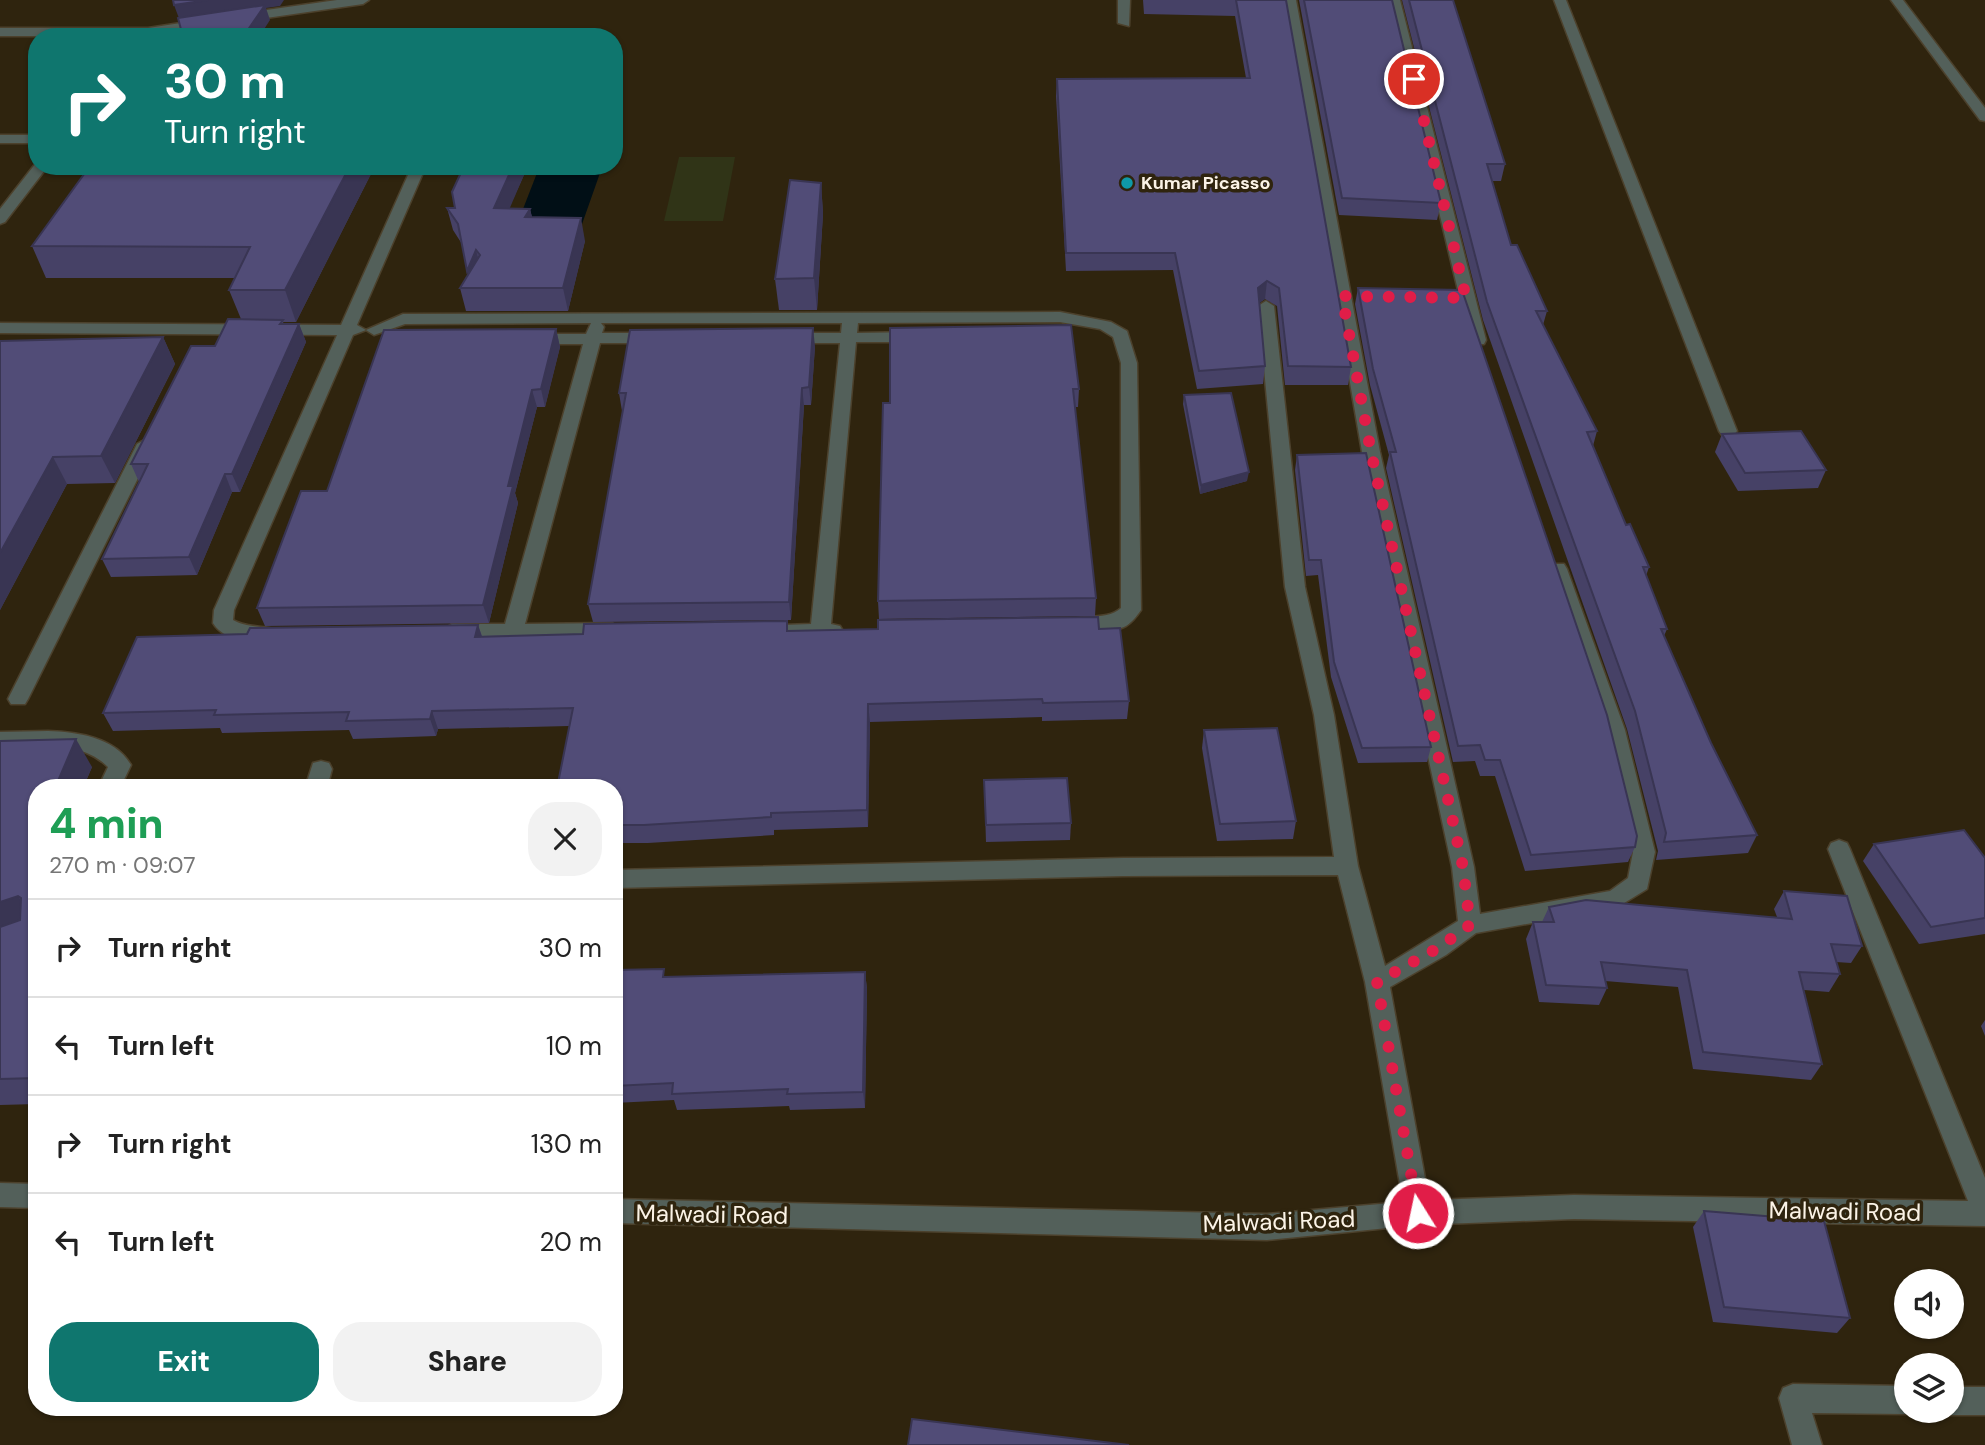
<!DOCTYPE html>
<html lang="en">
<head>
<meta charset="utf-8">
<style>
  body { margin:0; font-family:"DM Sans",sans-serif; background:#f2f2f2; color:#222; height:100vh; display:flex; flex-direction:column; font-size:26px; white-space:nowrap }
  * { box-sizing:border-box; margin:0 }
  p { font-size:23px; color:#767676 }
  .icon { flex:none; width:38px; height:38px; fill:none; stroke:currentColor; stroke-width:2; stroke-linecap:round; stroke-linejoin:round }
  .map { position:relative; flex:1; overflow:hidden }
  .panel { position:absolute; left:28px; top:779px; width:595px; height:637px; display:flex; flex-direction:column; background:#fff; border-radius:28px; box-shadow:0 2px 5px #0004 }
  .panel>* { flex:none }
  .top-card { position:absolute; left:28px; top:28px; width:595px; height:147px; border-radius:28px; box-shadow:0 2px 5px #0004; background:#0f766e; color:#fff; overflow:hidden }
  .tools { position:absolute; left:1894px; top:1269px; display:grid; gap:14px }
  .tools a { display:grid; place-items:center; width:70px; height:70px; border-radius:50%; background:#fff; box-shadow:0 2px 5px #0004; font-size:35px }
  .pin { position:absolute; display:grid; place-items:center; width:60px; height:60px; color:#fff; margin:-30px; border:4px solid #fff; border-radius:50%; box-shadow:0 2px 7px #0007 }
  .me { position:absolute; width:77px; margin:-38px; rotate:350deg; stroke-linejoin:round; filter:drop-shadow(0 0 5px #0008) }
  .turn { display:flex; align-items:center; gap:24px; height:147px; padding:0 21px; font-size:32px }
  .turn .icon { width:91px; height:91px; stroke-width:2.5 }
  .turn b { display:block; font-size:49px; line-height:60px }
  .round { display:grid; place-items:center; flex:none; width:74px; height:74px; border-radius:28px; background:#f2f2f2 }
  .overview { display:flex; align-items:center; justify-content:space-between; height:119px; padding:0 21px }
  h1 { font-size:42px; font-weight:800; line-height:52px; color:#1e9e55 }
  .action { display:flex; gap:14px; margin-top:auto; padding:14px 21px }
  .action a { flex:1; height:80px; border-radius:28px; background:#0f766e; color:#fff; font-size:28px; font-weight:800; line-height:80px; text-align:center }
  .action a+a { background:#f2f2f2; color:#222 }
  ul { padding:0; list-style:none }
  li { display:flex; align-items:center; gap:21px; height:98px; padding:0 21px; border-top:2px solid #e0e0e0 }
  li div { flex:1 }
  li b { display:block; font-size:26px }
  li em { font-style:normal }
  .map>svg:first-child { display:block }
  .green { fill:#303417 }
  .water { fill:#010f16 }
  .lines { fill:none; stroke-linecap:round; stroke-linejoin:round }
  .minor-casing { stroke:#4c412c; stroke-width:3 }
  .minor { fill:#53605a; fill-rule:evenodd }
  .wall { fill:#464166 }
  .shaded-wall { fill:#393553 }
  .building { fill:#514c77; stroke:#393553; stroke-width:2 }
  .route { stroke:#e11d48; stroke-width:12; stroke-dasharray:0 21.6 }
  .culture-dot { fill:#0f9aa8; stroke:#2f240e; stroke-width:2.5 }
  .labels { text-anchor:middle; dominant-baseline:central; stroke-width:7; stroke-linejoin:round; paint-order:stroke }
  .far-poi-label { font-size:18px; font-weight:bold; fill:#fbf3e6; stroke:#2f240e; text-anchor:start }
  .near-street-label { font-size:24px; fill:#fbf3e6; stroke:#2f240e }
</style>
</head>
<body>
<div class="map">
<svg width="1985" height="1445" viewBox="0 0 1985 1445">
  <rect width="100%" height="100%" fill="#2f240e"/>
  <polygon class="green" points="679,157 735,157 723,221 664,221"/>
  <polygon class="water" points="537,173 600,173 581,227 516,227"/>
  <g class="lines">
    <defs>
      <g id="minor">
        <polygon points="337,0 369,0 363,4 239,22 233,18 239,14"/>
        <polygon points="1118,0 1130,0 1129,26 1118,23"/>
        <polygon points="1284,0 1296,0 1380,452 1474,867 1480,914 1610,891 1628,878 1633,852 1603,730 1547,569 1550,564 1564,564 1567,569 1625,730 1655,852 1647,889 1616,908 1476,933 1446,955 1390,987 1429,1200 1574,1195 1968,1201 1828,849 1831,843 1839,840 1847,843 1850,849 1985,1178 1985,1226 1574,1219 1418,1225 1267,1240 614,1223 614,1199 1267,1214 1403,1202 1365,982 1338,875 1123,876 614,888 614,870 1123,858 1334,857 1314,715 1285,587 1258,306 1266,301 1274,306 1305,587 1334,715 1358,866 1385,966 1458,921 1452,867 1362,452"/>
        <polygon points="1388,0 1400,0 1486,340 1484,344 1472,344 1470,340"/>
        <polygon points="1554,0 1566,0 1737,431 1734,435 1722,435 1719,431"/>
        <polygon points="1891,0 1903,0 1985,108 1985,121 1980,120"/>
        <polygon points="207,19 212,20 212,26 148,36 0,36 0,28 148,28"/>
        <rect x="0" y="135" width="37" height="8"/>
        <polygon points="36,163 37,166 48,166 5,222 0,224 0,209"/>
        <path d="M412,166H426L357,325L366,330L403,314L1060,312L1111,322L1127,331L1137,363L1141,610C1137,616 1131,623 1126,626C1116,632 1068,636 1062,626C1072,611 1105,623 1121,608V363L1113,337L1100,329L1060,322L858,323L857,333L916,332L924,337L916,342H856L831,624L840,626L843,631L833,638H760L753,636L750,631L753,626L811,624L840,343H788L780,338L788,333H841L842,323H601L604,327L602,333H657L665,338L657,343H600L525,624L612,623L622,630L612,637L445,636L442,631L452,624H505L583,344H529L521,339L529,334H586L591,323L405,324L374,335L366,330L353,335L234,610L233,620C249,630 278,624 286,635L283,640C263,646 225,643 213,623L214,610L337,335L0,333V323L341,325Z"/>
        <polygon points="146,439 155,444 28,699 25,704 11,704 8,699 137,444"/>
        <path d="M48,731C77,732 115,737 131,765L120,788H98L108,767C80,739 36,746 0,748V732Z"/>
        <polygon points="321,761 329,763 332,769 327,788 305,788 313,763"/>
        <polygon points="0,1183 37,1184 37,1208 0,1207"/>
        <polygon points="1793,1384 1906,1386 1906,1410 1916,1410 1906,1414 1812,1413 1822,1445 1792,1445 1779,1398 1783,1388"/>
        <polygon points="1951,1387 1985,1387 1985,1415 1951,1415 1941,1411 1951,1410"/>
      </g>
    </defs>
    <use href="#minor" class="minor-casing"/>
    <use href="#minor" class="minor"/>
  </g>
  <g class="wall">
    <polygon points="1143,0 1286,0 1351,367 1348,385 1285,385 1277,306 1265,299 1259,303 1265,366 1263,384 1197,389 1173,270 1066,271 1056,96 1057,79 1246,78 1235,16 1144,14"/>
    <polygon points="1299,0 1392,0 1441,203 1437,220 1339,215"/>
    <polygon points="1402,0 1453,0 1505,164 1501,181 1492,181 1511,245 1547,311 1543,325 1597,431 1593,446 1626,525 1649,567 1646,576 1667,629 1664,636 1711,743 1757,835 1748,853 1656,860 1658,851 1627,729 1483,320"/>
    <polygon points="90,166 375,166 296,322 283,322 284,324 299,324 306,342 240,492 232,492 197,575 111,577 102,559 139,482 131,464 215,346 241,319 229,290 235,278 46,278 32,246"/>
    <polygon points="464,166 522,166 524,175 509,208 530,209 532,217 585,241 568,311 466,311 460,288 468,275 462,244 453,230 447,208 455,208"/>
    <polygon points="821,183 823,214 817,310 779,310 775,279"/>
    <polygon points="1358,288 1635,847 1628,862 1525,871 1495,776 1480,776 1475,761 1453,762 1386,468 1389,455 1370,385 1355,304"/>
    <polygon points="556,329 560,347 545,407 537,407 515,493 518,503 489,623 265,626 257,608 327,491"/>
    <polygon points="163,337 175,364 115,483 67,484 0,610 0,341"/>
    <polygon points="815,346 811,405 804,405 791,620 593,622 588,604 623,411 622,411 619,393"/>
    <polygon points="1079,389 1078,407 1075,407 1096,598 1095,616 879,619 878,601 883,403"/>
    <polygon points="1184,395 1247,481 1200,494 1183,404"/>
    <polygon points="1722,434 1826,470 1818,488 1738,491 1715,452"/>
    <polygon points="1297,455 1431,747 1427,762 1358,763 1331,677 1318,575 1306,576 1295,470"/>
    <polygon points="478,625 482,636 789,631 1099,629 1129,701 1127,719 1042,721 1042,717 870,722 868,827 774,830 774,835 648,843 614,843 614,788 569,726 438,729 436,736 353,739 349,730 222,733 220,728 113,731 103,713 247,634"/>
    <polygon points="1204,730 1296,821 1293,839 1217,841 1202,748"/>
    <polygon points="0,741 92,767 83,788 37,788 37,1104 0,1105"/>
    <polygon points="984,780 1071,823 1070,840 986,842"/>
    <polygon points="1874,844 1985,858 1985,934 1919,944 1863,861"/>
    <polygon points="1784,891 1862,946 1851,963 1836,962 1840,974 1829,992 1804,990 1822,1064 1811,1080 1693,1069 1678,987 1605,981 1607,988 1599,1005 1539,1002 1526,939 1533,922 1542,922 1549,907 1777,917 1774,909"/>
    <polygon points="614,970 666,977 865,972 867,989 865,1108 790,1110 789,1106 677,1110 674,1100 614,1103"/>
    <polygon points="1985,1020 1985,1036 1981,1026"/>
    <polygon points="1704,1211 1850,1318 1837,1333 1713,1322 1693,1227"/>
  </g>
  <g class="shaded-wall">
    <polygon points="208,0 284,0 280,6 266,8 270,20 259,37 243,37 180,21 174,5"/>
    <polygon points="350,166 375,166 296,322 285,290"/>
    <polygon points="513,166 522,166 524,175 500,231 494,208"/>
    <polygon points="821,183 823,214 817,310 814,278"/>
    <polygon points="530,209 535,231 525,217"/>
    <polygon points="581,218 585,241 568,311 563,288"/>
    <polygon points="476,250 482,273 471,288 467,271"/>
    <polygon points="1267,281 1265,299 1255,306 1258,288"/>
    <polygon points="299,324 306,342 240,492 232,474"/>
    <polygon points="813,328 815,346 811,405 809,387"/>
    <polygon points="556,329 560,347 545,407 541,389"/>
    <polygon points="163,337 175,364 115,483 101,456"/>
    <polygon points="802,388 804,405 791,620 789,602"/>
    <polygon points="532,390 537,407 515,493 518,503 489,623 483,605 508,486"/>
    <polygon points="53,457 67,484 0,610 0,553"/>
    <polygon points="1249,472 1247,481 1200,494 1201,485"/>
    <polygon points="225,474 232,492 197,575 189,557"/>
    <polygon points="478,625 484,643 475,637"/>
    <polygon points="868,704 870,722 868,827 867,810"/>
    <polygon points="432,711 438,729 436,736 430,719"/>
    <polygon points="76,739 92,767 83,788 55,788"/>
    <polygon points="37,830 37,850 31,842"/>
    <polygon points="18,896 36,923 0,936 0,902"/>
    <polygon points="865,972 867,989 865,1108 863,1092"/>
  </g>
  <g class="building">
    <polygon points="173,0 208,0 174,5"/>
    <polygon points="1236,0 1286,0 1351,367 1288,366 1279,288 1267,281 1258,288 1265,366 1199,371 1175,253 1066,253 1057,79 1250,78"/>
    <polygon points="1304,0 1392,0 1441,203 1342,198"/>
    <polygon points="1409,0 1453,0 1505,164 1487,164 1511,245 1517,245 1547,311 1536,311 1597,431 1587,432 1626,525 1630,524 1649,567 1643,567 1667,629 1661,629 1711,743 1757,835 1664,842 1666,833 1635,711 1487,302"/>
    <polygon points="265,5 243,37 183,37 178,18"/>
    <polygon points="90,166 350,166 285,290 229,290 250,247 32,246"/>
    <polygon points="464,166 513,166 494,208 530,209 525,217 581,218 563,288 460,288 480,255 476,250 467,271 458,224 447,208 455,208 452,192"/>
    <polygon points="790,180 821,183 814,278 775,279"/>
    <polygon points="1358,288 1462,290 1607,715 1637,836 1635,847 1531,855 1500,760 1485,760 1480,745 1458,746 1390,452 1396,452 1373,369"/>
    <polygon points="228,319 283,320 280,324 299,324 232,474 225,474 189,557 102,559 148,464 131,464 191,346 215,346"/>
    <polygon points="1071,325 1079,389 1073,389 1096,598 878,601 883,403 890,403 890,328"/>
    <polygon points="813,328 809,387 802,388 789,602 588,604 626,393 619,393 630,330"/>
    <polygon points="556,329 541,389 532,390 508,486 513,486 483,605 257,608 301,491 327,491 384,330"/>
    <polygon points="163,337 101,456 53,457 0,553 0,341"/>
    <polygon points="1231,393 1249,472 1201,485 1184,395"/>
    <polygon points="1801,431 1826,470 1745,473 1722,434"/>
    <polygon points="1366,453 1431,747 1362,748 1334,662 1321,560 1309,560 1297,455"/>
    <polygon points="1098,617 1099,629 1120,628 1129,701 1043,703 1042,699 868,704 867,810 771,813 771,817 644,825 614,825 614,788 557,788 573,708 432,711 430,719 346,721 349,712 214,715 216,710 103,713 137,637 247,634 250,628 478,625 475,637 583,634 584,624 787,621 787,631 878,629 878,620"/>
    <polygon points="1277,728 1296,821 1220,824 1204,730"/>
    <polygon points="76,739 55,788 37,788 37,830 31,842 37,842 37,1078 0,1079 0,927 20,920 21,898 18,896 0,902 0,741"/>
    <polygon points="1067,778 1071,823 986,825 984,780"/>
    <polygon points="1964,830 1985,858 1985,918 1931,927 1874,844"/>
    <polygon points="1784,891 1847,896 1862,946 1831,944 1840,974 1799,972 1822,1064 1703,1052 1687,970 1601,962 1607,988 1546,985 1533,922 1554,922 1549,907 1586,900 1792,919"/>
    <polygon points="664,969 663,977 865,972 863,1092 787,1094 788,1089 672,1094 673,1083 614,1086 614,970"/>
    <polygon points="1704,1211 1824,1221 1850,1318 1724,1307"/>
    <polygon points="912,1419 1129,1445 908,1445"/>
  </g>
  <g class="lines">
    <polyline class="route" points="1414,79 1466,298 1342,296 1371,452 1463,867 1470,925 1438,948 1377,982 1418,1213"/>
  </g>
  <circle class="culture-dot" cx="1127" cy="183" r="7"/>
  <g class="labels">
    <g class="far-poi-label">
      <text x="1141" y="183">Kumar Picasso</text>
    </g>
    <g class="near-street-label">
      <text transform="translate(1845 1211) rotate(1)">Malwadi Road</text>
      <text transform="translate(712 1214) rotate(1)">Malwadi Road</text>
      <text transform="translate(1279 1221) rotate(-2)">Malwadi Road</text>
    </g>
  </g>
</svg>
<div class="tools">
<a><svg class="icon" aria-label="sound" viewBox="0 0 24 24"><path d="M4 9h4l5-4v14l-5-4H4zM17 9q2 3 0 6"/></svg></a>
<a><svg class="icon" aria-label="layers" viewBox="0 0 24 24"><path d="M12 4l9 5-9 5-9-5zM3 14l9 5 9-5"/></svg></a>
</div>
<div class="pin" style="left:1414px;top:79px;background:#d93025"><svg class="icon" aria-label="arrive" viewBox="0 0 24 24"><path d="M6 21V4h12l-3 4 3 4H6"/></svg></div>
<svg class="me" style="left:1418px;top:1213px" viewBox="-20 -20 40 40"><circle r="17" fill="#e11d48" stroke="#fff" stroke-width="3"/><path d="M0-11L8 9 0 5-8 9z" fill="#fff"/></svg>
<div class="top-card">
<div class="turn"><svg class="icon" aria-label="right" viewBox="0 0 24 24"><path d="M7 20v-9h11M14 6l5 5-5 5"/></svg><div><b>30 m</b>Turn right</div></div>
</div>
<section class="panel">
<div class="overview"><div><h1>4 min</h1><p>270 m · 09:07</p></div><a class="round"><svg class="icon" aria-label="close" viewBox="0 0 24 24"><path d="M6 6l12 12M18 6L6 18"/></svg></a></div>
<ul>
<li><svg class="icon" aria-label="right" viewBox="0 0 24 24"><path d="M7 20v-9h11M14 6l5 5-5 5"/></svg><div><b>Turn right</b></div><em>30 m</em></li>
<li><svg class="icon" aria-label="left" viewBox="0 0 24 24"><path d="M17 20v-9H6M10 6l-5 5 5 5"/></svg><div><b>Turn left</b></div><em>10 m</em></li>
<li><svg class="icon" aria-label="right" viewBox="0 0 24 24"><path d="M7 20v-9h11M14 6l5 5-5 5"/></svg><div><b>Turn right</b></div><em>130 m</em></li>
<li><svg class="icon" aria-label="left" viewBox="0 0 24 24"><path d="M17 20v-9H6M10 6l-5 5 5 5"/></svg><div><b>Turn left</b></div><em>20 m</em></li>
</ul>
<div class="action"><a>Exit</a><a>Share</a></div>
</section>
</div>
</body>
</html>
